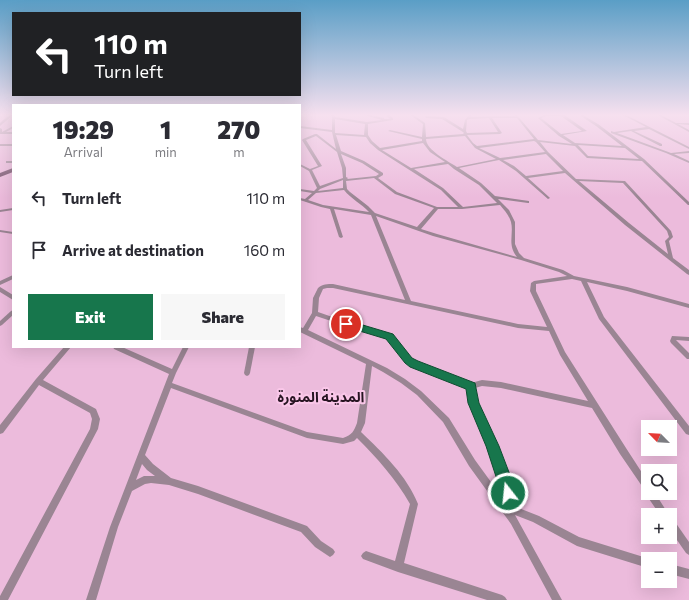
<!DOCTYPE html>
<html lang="en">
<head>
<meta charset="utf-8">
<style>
  body { margin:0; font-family:Commissioner,"Noto Sans Arabic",sans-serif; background:#f7f7f7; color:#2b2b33; height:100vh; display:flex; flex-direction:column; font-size:15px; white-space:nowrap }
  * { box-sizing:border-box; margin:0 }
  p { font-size:13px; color:#7c7c81 }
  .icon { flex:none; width:22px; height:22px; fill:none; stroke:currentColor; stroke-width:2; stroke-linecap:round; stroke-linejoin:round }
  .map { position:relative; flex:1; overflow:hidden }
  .sheet { position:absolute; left:12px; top:104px; width:289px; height:244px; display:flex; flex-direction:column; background:#fff; border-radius:0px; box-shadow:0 4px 16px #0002 }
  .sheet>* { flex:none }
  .hud { position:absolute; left:12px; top:12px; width:289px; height:84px; border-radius:0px; box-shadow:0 4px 16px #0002; background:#202124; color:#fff; overflow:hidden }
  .needle { width:26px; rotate:294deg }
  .tools { position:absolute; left:641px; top:420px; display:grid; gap:8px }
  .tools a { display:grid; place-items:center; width:36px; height:36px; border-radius:0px; background:#fff; box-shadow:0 4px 16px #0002; font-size:20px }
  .pin { position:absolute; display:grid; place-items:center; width:34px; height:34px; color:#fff; margin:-17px; border:2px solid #fff; border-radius:50%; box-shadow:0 1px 4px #0007 }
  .me { position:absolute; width:44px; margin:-22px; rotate:344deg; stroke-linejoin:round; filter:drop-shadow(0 0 3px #0008) }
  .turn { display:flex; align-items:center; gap:14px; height:84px; padding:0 16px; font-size:18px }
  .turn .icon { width:52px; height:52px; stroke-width:2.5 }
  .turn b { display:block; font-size:28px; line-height:34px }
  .eta { display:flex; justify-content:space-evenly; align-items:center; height:68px; text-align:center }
  .eta b { font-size:24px; font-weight:800; line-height:28px }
  .button { display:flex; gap:8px; margin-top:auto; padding:8px 16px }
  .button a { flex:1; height:46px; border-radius:0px; background:#17764c; color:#fff; font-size:16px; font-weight:800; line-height:46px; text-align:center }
  .button a+a { background:#f7f7f7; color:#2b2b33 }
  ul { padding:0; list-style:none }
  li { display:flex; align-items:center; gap:12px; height:52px; padding:0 16px }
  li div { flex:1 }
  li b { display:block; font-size:15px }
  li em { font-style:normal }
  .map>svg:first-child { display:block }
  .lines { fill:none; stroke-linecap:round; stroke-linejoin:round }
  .minor { fill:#9a8593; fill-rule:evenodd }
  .primary { fill:#6e4a64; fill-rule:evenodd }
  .route { fill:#17764c; stroke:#0f4d31 }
  .labels { text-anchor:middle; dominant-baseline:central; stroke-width:4; stroke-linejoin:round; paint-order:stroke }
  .near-neighbourhood-label { font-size:14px; font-weight:bold; fill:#271522; stroke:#fac7e9 }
</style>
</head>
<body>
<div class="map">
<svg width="689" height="600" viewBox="0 0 689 600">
  <rect width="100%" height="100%" fill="#ecbbdc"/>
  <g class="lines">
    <g class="minor">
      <polygon points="10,114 13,115 0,126 0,123"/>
      <path d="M326,114H334L335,117L367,122L382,120L361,114H366L384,118V119H390L385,114H388L393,118V120L368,124V135L372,141L380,148L422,141V139L388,131L390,130L422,137L423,124L409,114H412L425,123L426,137L463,134L464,133L463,132L442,119L426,118L425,116L444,117L463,129L465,120L470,114H472L470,117L515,116L514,114H516L538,140L572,144L559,136L538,118L544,115L543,114H563L587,131L563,135L575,143L622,146L596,126L578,114H581L598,124L644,159L689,202V205H688L642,161L587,158L575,146L540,142L548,152L576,179L625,181L671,231L673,237L669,241L673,258L689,270V275L687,274L625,225L565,173L528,178L549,197L550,198L548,199L516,171L499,160L459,168L481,183L495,196L529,201V203H528L498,199L509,210L515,222V244L519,253L524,258L563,270L574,276L627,287L689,304V308L627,291L587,282L604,317L689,426V435L686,434L599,319L581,281L572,279L536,284V291L565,352L626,448L648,482V493H655L669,515H660L647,496L646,492L620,454L592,408L501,388L482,386L475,388L477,403L496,446L512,488L509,498L504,500L506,503L539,516L579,537L650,559H648V568L577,546L533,522L515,515L562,600H552L511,524L469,466L443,422L417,395L401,383L383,372L372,366L365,423L361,432C383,453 407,476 418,504L404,563L502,595L505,597L507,600H487L398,572L363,559L361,556L363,553L366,551L395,561L410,504C396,479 377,458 357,438L354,441L343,444L307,438L171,388L145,455L153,464L171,478L198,486L307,526L321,541L333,549L335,552L333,555L330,557L315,547L301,532L198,494L169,485L151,483L145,484L132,491L118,527L96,600H86L110,527L169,374L114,349L113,347H122L172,369L183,347H189L176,373L172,383L307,432L343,438C352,435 354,431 357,423L366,364L300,332V327L303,328L312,313L313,298L318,288C322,284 328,284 333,284L405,300L371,215L334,209L343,237L341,238L339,237L330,209L321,207L300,200V198L305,199L312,193L300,191V189L314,191L317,188L309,171L300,166V164L310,169L318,166L302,140L303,139L315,134H317L336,149L332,132L300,128V126L332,130V116ZM546,116H561L582,131L561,134L541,118ZM489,118L498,132L467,133L466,131L467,120L469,119ZM492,118H517L534,139L477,146L473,143L467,135L500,134L502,133ZM335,119L365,124L364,135L335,133ZM336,135L366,137L370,143L378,150L441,190L458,207H437L397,192L378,178L383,175V173L364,161L341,151ZM316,136L337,152L342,168L343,178L320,186L312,170L322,166L306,140ZM465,136L475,148L496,159L457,167C448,161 426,150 426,139ZM534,141L536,142L545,152L500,158L479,148ZM423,143L430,152L445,162L411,168L382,150ZM578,145L625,148L639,159L588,156ZM341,154L362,163L379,174L376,176L347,179L348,178L346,177V168ZM546,154L563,171L526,176L514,166L503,160ZM448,164L454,169L479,185L497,203L463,207L443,188L414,169ZM374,178L395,194L434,208L417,227L375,213L368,206L350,192L347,189L346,181ZM343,180V188L318,191L320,189ZM579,181L623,183L667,231L669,237L665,241L668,254L629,223ZM344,190C351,199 362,204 369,212L323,205L308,200L316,193ZM500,205C504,210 509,215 511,222C514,234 507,245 517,257L437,234L421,229L438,209H462ZM376,216L433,236L521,260L559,272L567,276L534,281L531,283L530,291L547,327L518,324L411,301ZM327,288H333L518,328L549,331L560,355L588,401L501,382L482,380L471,383L416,362L410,358L392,334L361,327L318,312L319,298L323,289ZM316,316L358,330L388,338L406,362L412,366L468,388L469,403L488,446L504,488L503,492L499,493L475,460L449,418L421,391L405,379L387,368L308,330ZM142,464L147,470L155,476H144L136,480Z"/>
      <polygon points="621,114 624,114 689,147 689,149 649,129 634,131 662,144 662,146 660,146 631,131 617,133 671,153 689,151 689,153 674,154 689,161 689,163 666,153 611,133 611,131 614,132 646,127"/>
      <polygon points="656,114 659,114 676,123 689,123 689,125 678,124 689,130 689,132"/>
      <polygon points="13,126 13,128 6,132 13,132 13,134 0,134 0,128 2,129 2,132"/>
      <rect x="0" y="144" width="13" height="2"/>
      <rect x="6" y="161" width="7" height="2"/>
      <polygon points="13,208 13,210 0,212 0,210"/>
      <polygon points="0,230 13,232 13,234 0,232"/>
      <polygon points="13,275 13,279 0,285 0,281"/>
      <polygon points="0,287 13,295 13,300 0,292"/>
      <polygon points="13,310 13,315 2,325 0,326 0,321 11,311"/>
      <polygon points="672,336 689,337 689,341 676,340 689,353 689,359 687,359 671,343 670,341"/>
      <polygon points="64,347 71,347 43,380 96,409 100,419 98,429 8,600 0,600 0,596 90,429 92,419 90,413 39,385 3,433 0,434 0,425 36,379"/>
      <polygon points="249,347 255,347 250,373 249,375 247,376 245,375 244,373"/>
      <polygon points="670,518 673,519 689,542 689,555 686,553 670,530"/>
      <polygon points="670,564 689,569 689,579 670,574"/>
    </g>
    <polygon class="primary" points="13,168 13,172 0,177 0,173"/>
  </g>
  <linearGradient id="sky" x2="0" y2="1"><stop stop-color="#5a9ec6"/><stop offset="0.58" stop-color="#f6e0ef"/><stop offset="1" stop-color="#f6e0ef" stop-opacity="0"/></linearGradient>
  <rect width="689" height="198" fill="url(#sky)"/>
  <polygon class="route" points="346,320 393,334 412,358 418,361 475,383 479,403 499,446 515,488 513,498 508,500 503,498 486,446 468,403 466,389 410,367 405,363 386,339 343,326 342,324"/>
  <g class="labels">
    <g class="near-neighbourhood-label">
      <text x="321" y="396">المدينة المنورة</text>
    </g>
  </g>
</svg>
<div class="tools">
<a><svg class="needle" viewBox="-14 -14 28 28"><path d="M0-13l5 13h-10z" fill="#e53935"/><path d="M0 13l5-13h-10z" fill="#7c7c81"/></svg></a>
<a><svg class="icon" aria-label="search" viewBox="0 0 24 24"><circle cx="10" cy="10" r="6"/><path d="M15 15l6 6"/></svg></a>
<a>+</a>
<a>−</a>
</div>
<div class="pin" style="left:346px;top:324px;background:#d93025"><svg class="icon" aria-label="arrive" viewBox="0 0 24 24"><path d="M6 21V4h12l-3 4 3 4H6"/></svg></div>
<svg class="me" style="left:508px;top:493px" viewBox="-20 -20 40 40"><circle r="17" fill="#17764c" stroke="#fff" stroke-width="3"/><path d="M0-11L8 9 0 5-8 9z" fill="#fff"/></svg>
<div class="hud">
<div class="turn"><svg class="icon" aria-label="left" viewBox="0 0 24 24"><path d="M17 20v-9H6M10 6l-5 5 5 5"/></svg><div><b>110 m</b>Turn left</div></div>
</div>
<section class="sheet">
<div class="eta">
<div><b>19:29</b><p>Arrival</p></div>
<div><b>1</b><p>min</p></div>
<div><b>270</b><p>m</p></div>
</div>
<ul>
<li><svg class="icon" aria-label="left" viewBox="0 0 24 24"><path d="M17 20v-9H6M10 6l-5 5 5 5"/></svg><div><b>Turn left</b></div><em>110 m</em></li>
<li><svg class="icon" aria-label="arrive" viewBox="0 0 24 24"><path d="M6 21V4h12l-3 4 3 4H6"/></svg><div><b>Arrive at destination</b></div><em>160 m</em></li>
</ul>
<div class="button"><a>Exit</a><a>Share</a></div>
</section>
</div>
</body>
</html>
